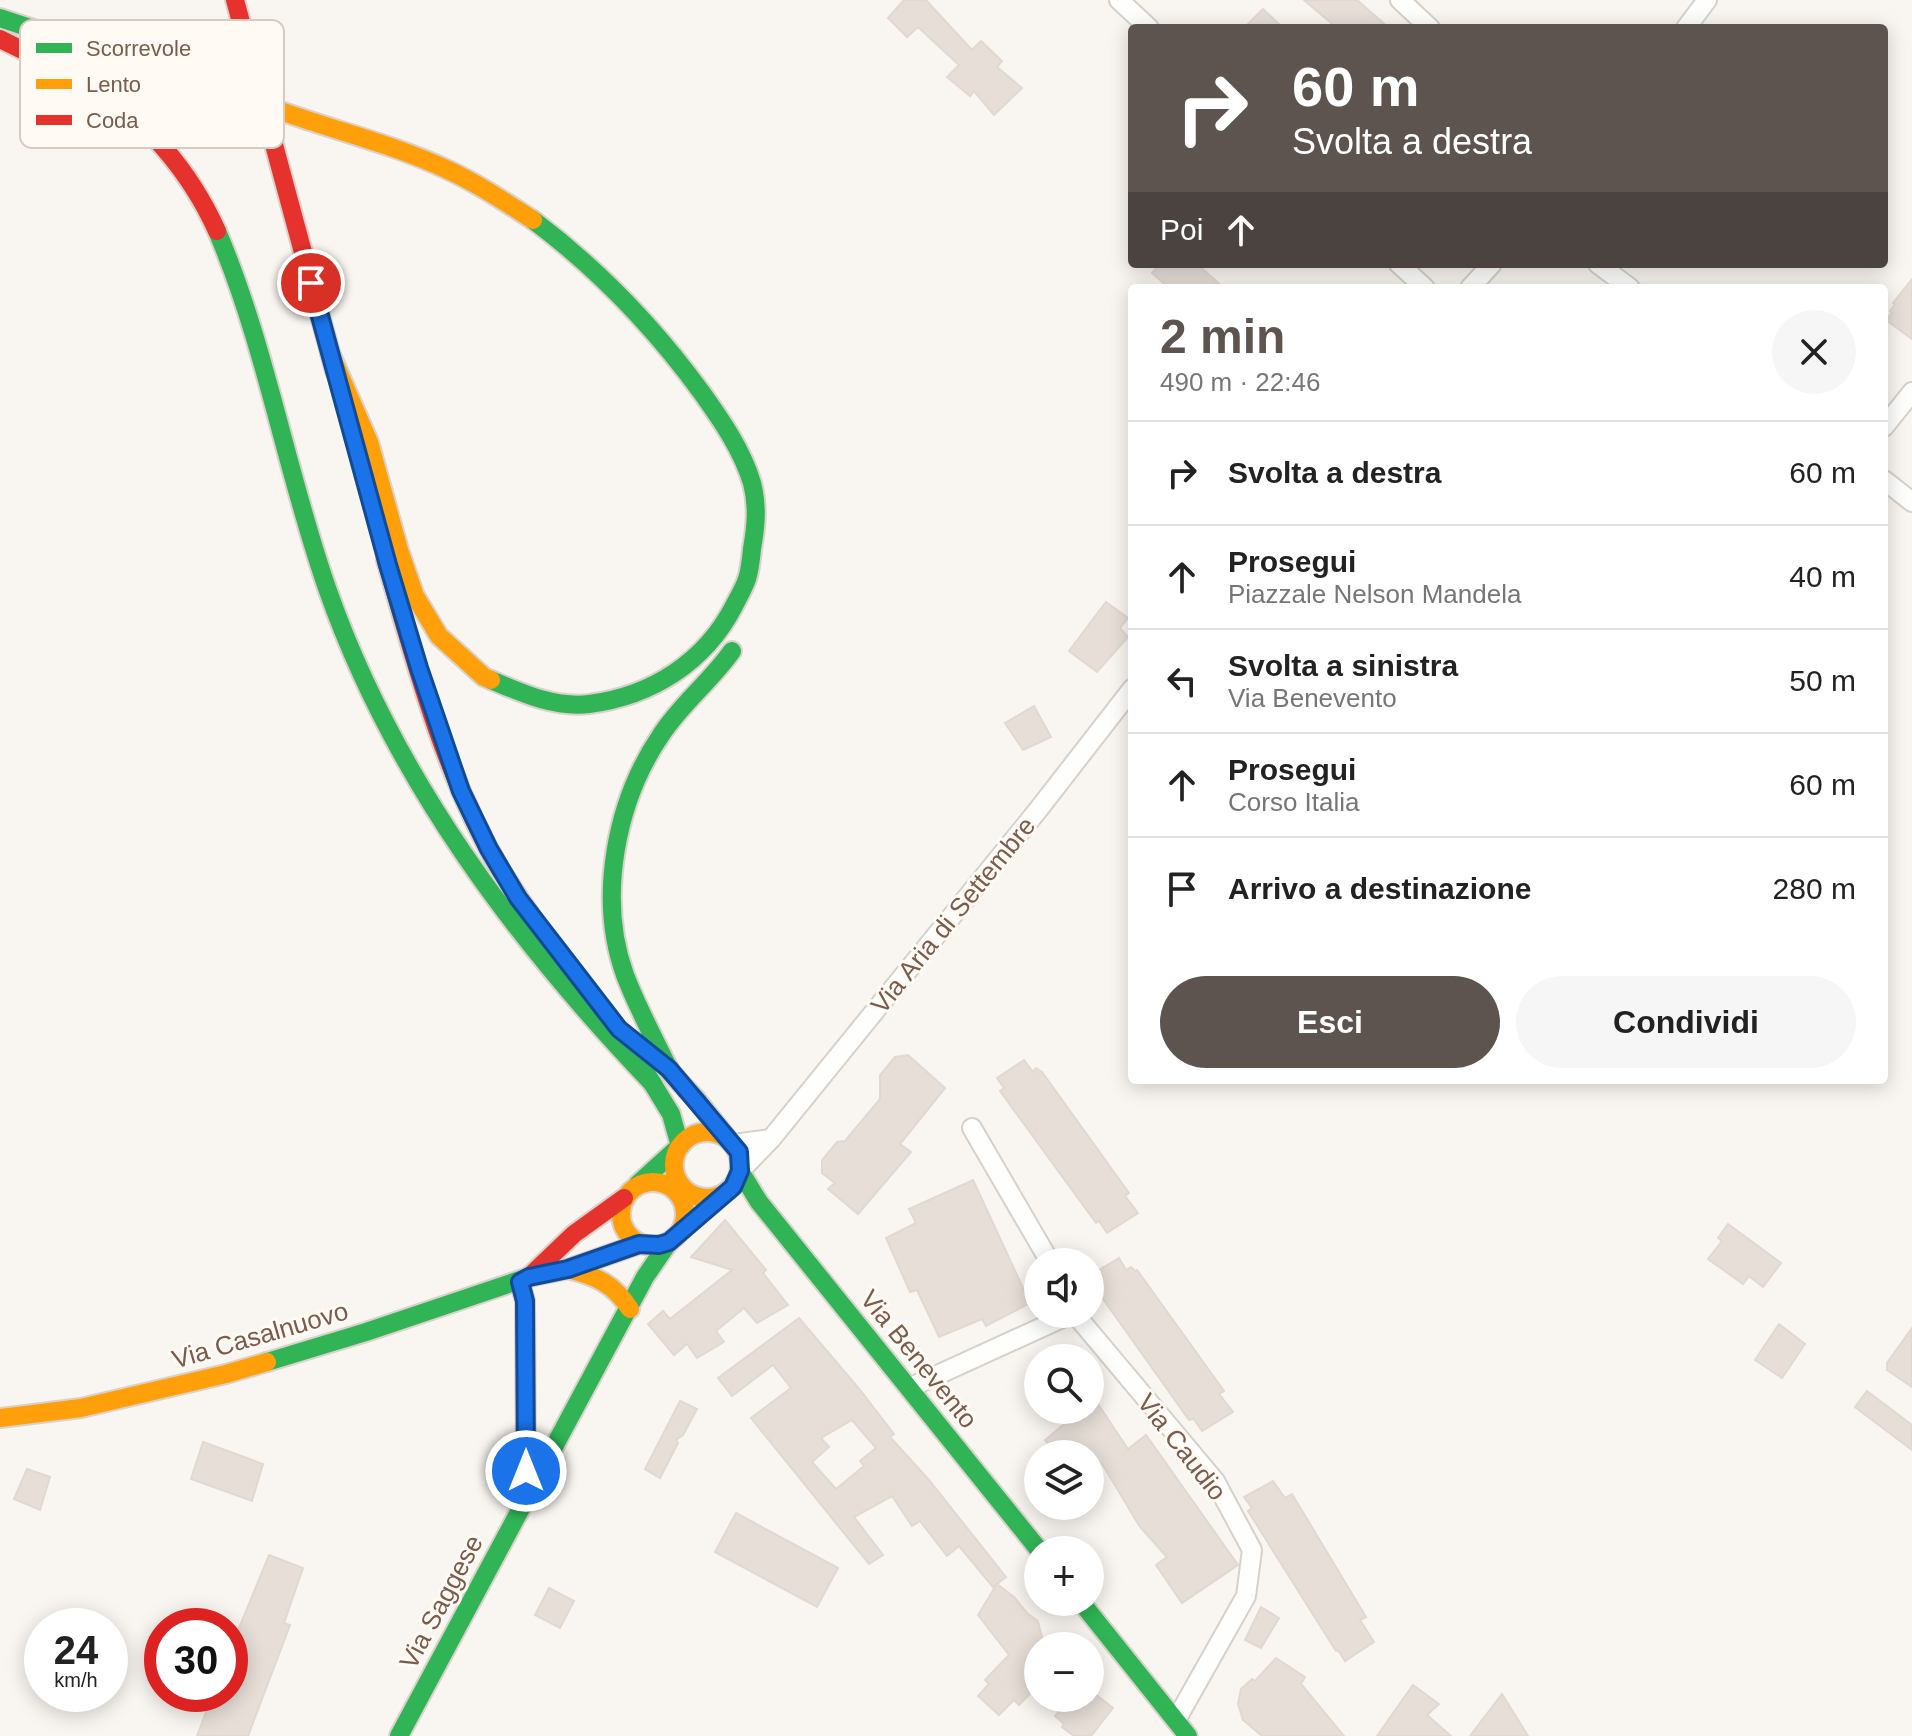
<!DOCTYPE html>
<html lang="it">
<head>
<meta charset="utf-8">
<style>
  body { margin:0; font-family:Arial,sans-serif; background:#f6f6f6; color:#222; height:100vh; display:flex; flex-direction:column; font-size:30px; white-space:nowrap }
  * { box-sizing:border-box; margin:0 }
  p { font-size:26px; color:#767676 }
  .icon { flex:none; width:44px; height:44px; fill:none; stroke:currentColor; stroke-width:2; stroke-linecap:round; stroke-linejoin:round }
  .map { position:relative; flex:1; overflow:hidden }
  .drawer { position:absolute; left:1128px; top:284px; width:760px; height:800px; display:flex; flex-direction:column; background:#fff; border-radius:8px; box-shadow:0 4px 20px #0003 }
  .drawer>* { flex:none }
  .banner { position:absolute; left:1128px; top:24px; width:760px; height:244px; border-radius:8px; box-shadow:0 4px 20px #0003; background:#5d544f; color:#fff; overflow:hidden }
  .controls { position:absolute; left:1024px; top:1248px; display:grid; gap:16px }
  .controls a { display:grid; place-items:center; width:80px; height:80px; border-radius:50%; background:#fff; box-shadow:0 4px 20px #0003; font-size:40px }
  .speed { position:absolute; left:24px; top:1608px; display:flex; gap:16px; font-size:40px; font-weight:700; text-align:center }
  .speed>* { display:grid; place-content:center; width:104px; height:104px; border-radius:50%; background:#fff; box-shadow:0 4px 20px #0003; line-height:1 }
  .speed small { font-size:20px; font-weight:400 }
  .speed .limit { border:12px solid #d22; background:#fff; color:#111 }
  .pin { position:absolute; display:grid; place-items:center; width:68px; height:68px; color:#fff; margin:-34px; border:4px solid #fff; border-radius:50%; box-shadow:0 2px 8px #0007 }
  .me { position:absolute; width:88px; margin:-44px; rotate:0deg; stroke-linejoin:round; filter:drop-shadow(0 0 6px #0008) }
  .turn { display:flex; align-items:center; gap:28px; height:168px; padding:0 32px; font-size:36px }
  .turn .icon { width:104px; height:104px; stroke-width:2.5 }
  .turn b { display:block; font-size:56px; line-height:68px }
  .then { display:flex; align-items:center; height:76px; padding:0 32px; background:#0003; gap:16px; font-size:30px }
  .round { display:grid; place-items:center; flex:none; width:84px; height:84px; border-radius:42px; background:#f6f6f6 }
  .summary { display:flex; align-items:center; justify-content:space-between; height:136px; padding:0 32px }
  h1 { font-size:48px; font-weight:800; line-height:60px; color:#5d544f }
  .primary-button { display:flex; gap:16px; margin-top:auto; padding:16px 32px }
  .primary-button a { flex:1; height:92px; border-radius:48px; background:#5d544f; color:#fff; font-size:32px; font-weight:800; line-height:92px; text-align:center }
  .primary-button a+a { background:#f6f6f6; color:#222 }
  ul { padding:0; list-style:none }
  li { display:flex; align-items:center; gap:24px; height:104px; padding:0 32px; border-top:2px solid #e0e0e0 }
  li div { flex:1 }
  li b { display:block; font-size:30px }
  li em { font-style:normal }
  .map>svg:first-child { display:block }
  .building { fill:#e6ded7; stroke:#e2d8d2; stroke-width:2; fill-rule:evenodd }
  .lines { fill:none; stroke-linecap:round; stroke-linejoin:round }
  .street-casing { stroke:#d7d1cb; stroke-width:22 }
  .fast-casing { stroke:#d9d2cb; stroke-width:22 }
  .slow-casing { stroke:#d9d2cb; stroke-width:22 }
  .jam-casing { stroke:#d9d2cb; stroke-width:22 }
  .street { stroke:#fefefd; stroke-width:18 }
  .fast { stroke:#30b455; stroke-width:18 }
  .slow { stroke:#ff9f0a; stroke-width:18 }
  .jam { stroke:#e5322d; stroke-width:18 }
  .slow-bridge-casing { stroke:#dad1cc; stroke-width:22; stroke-linecap:butt }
  .slow-bridge { stroke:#ff9f0a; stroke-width:18 }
  .route-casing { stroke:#114b97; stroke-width:20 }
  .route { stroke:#1a73e8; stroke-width:14 }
  .labels { text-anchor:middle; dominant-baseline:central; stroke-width:6; stroke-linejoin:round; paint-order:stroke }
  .street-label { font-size:26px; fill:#7a5c4d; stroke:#fffaf3 }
  .key { fill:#fffaf3; stroke:#d7cbc1; stroke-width:2 }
  .key-label { font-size:22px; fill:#7a5c4d }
</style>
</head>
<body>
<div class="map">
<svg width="1912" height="1736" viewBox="0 0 1912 1736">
  <rect width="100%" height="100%" fill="#f9f5f0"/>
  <g class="building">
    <polygon points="904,0 926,0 972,50 981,41 1002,61 997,67 1022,88 994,115 974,91 970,96 947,77 959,65 918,27 907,37 888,18"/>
    <polygon points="1304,0 1357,0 1389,28 1337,28"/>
    <polygon points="1263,9 1283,28 1244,28"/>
    <polygon points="1160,264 1197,264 1224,288 1169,288 1152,273"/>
    <polygon points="1912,279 1912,339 1886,320 1892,313 1890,311 1895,304 1893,303"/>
    <polygon points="1106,602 1128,618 1120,628 1128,637 1097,672 1069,651"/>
    <polygon points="1034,706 1051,737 1023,750 1005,723"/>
    <polygon points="908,1055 945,1088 900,1144 911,1152 858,1214 828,1189 835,1183 822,1173 822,1160 837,1142 845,1141 880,1099 880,1075 895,1057"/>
    <polygon points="1024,1060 1033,1072 1036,1068 1042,1072 1129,1193 1125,1196 1138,1213 1107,1233 1099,1221 1096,1223 1000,1091 1004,1088 997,1078"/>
    <polygon points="973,1180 1030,1303 986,1326 982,1319 939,1337 917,1290 910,1292 886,1238 916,1223 909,1209"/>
    <polygon points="725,1220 766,1270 763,1273 788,1305 757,1323 744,1308 716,1331 724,1342 697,1358 687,1344 674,1355 648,1324 663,1311 670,1319 732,1270 691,1257"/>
    <polygon points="1728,1224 1781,1263 1763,1287 1749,1276 1743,1284 1708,1259 1722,1241 1718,1238"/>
    <polygon points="1119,1258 1126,1270 1131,1267 1135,1271 1137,1270 1224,1391 1219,1394 1233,1412 1202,1431 1194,1419 1189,1420 1096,1289 1099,1286 1091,1275"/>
    <path d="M799,1318L860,1390L894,1434L890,1437L929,1480L1006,1577L993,1587L959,1546L947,1556L920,1521L912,1526L892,1496L854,1517L883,1555L869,1564L751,1418L791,1388L773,1365L732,1396L718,1378ZM852,1420L876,1448L860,1461L864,1466L836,1489L812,1462L829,1447L821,1438Z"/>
    <polygon points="1779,1324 1805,1344 1782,1378 1755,1360"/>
    <polygon points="1912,1328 1912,1387 1887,1370 1887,1363"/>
    <polygon points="1867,1391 1912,1425 1912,1450 1855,1407"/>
    <polygon points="1090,1392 1128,1449 1146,1435 1238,1565 1182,1603 1156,1565 1167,1557 1140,1527 1104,1467 1092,1454 1057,1454 1045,1440 1070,1419 1064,1410 1090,1410"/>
    <polygon points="680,1401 697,1409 683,1435 676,1440 678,1443 660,1478 645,1469"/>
    <polygon points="203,1442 263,1464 252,1501 191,1479"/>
    <polygon points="27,1469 50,1477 40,1510 14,1499"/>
    <polygon points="1273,1481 1285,1498 1292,1494 1366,1617 1360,1620 1374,1642 1345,1661 1338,1650 1336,1651 1248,1511 1252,1508 1244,1497"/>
    <polygon points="736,1513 838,1568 817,1607 715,1552"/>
    <polygon points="269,1555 303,1568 284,1623 290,1625 248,1736 197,1736 213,1694 230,1694 230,1650"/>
    <polygon points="997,1584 1014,1597 1027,1613 1038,1621 1044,1646 1038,1646 1038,1685 1019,1705 1014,1700 999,1715 978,1696 989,1684 985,1680 1009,1655 978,1615"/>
    <polygon points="549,1588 574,1601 560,1628 535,1615"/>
    <polygon points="1261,1607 1279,1618 1261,1648 1245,1640"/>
    <polygon points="1276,1658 1305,1677 1301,1684 1344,1736 1262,1736 1243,1720 1238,1704 1241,1689 1252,1679 1255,1681"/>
    <polygon points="1413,1685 1439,1704 1427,1715 1451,1736 1377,1736"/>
    <polygon points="1090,1690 1113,1708 1091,1736 1074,1736 1062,1727 1064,1724 1055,1716 1071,1698 1090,1698"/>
    <polygon points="1502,1694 1528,1736 1470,1736"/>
  </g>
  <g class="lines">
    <defs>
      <g id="street">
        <polyline points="1119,0 1149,28"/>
        <polyline points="1400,0 1430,28"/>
        <polyline points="1686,28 1707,0"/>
        <polyline points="1399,264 1425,288"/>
        <polyline points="1598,264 1630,288"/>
        <polyline points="1470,288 1492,264"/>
        <polyline points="1884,427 1912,392"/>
        <polyline points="1884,480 1912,502"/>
        <polyline points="972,1128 1050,1262"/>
        <polyline points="734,1144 771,1139"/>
        <polyline points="740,1171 771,1139 1038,810 1132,689"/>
        <polyline points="520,1282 525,1301 526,1496"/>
        <polyline points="1075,1314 1215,1481 1252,1550 1246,1596 1176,1720"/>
        <polyline points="909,1388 1071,1314"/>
      </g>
      <g id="fast">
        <polyline points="0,18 215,89"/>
        <path d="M217,231C266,346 286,471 327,588C393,777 516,941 653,1084"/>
        <path d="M491,680C522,693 554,708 589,704C652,696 705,662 734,606C738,598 744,588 747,579C750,570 751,559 752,549C756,526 758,506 752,483C742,450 722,421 702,393C654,327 598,269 533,220"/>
        <polyline points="501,871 537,925 593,997"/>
        <polyline points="657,1059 697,1100 726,1137"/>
        <path d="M669,1069C654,1038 637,1007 625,975C597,898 616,801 661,735C681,704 711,681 732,651"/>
        <polyline points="740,1171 759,1202 1039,1550"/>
        <polyline points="638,1184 680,1146 671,1114 643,1068"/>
        <polyline points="267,1362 366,1332 529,1277 568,1269 639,1244"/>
        <polyline points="1081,1602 1188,1736"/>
        <polyline points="399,1736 645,1277 669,1242"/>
      </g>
      <g id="slow">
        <path d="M310,121C356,136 403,149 446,169C477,183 505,202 533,220"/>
        <polyline points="330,353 369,442 399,550 415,596 439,636 484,677 491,680"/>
        <circle cx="707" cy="1165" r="33"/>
        <circle cx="653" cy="1214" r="32"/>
        <path d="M568,1269C596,1276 614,1284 630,1309"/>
        <polyline points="0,1418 81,1408 226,1374 267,1362"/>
      </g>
      <g id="jam">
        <polyline points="235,0 335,371"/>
        <path d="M0,39C29,54 60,67 88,84C145,118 190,171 217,231"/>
        <path d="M386,560C416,666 445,776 501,871"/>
        <polyline points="529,1277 574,1234 624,1198"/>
      </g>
    </defs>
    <use href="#street" class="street-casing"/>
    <use href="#fast" class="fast-casing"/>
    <use href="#slow" class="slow-casing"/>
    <use href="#jam" class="jam-casing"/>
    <use href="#street" class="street"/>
    <use href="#fast" class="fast"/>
    <use href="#slow" class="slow"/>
    <use href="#jam" class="jam"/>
    <defs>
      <polyline id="slow-bridge" points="215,89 310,121"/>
    </defs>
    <use href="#slow-bridge" class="slow-bridge-casing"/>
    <use href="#slow-bridge" class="slow-bridge"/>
  </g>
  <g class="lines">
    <defs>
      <polyline id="route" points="311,283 388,565 419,668 461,791 489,849 518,898 619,1029 669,1069 739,1152 740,1171 733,1187 669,1242 659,1245 639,1244 568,1269 529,1277 520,1282 525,1301 526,1471"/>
    </defs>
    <use href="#route" class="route-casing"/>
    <use href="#route" class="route"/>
  </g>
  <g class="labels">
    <g class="street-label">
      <text transform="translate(953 915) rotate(-51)">Via Aria di Settembre</text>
      <text transform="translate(260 1335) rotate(-16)">Via Casalnuovo</text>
      <text transform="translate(919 1359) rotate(51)">Via Benevento</text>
      <text transform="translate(1182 1447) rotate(52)">Via Caudio</text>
      <text transform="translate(441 1602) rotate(-62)">Via Saggese</text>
    </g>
  </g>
  <rect x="20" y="20" width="264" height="128" rx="12" class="key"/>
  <rect x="36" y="43" width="36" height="10" fill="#30b455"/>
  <rect x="36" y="79" width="36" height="10" fill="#ff9f0a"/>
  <rect x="36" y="115" width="36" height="10" fill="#e5322d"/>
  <g class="key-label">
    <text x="86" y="56">Scorrevole</text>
    <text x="86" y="92">Lento</text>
    <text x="86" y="128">Coda</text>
  </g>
</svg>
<div class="controls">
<a><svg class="icon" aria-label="sound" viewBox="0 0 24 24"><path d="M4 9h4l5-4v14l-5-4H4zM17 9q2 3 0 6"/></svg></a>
<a><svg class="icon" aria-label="search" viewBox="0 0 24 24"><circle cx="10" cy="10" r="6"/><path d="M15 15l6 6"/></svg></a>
<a><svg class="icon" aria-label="layers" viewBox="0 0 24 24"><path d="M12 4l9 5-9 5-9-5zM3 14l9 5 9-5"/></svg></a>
<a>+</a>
<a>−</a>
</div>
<div class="speed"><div>24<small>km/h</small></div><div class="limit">30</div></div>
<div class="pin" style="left:311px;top:283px;background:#d93025"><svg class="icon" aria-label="arrive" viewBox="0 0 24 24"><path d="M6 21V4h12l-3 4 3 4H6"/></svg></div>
<svg class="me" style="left:526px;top:1471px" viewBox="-20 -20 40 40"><circle r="17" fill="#1a73e8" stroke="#fff" stroke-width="3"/><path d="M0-11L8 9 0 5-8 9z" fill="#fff"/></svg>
<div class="banner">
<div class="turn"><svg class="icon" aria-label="right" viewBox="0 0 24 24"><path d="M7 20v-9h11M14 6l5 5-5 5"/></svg><div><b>60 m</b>Svolta a destra</div></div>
<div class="then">Poi<svg class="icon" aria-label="ahead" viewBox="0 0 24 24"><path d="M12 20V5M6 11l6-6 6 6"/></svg></div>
</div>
<section class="drawer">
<div class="summary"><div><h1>2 min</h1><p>490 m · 22:46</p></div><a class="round"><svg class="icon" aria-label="close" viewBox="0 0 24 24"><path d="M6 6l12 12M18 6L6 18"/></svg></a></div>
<ul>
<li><svg class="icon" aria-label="right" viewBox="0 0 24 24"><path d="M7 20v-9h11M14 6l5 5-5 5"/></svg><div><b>Svolta a destra</b></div><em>60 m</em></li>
<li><svg class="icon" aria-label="ahead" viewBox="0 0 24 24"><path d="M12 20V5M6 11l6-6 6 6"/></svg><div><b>Prosegui</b><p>Piazzale Nelson Mandela</p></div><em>40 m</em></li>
<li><svg class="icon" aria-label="left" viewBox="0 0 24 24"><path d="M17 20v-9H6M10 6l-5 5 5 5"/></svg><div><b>Svolta a sinistra</b><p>Via Benevento</p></div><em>50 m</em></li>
<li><svg class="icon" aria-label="ahead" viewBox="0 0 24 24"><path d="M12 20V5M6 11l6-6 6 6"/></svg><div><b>Prosegui</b><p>Corso Italia</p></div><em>60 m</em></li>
<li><svg class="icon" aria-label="arrive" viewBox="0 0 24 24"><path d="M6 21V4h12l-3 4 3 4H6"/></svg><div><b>Arrivo a destinazione</b></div><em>280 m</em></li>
</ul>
<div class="primary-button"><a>Esci</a><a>Condividi</a></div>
</section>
</div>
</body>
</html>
